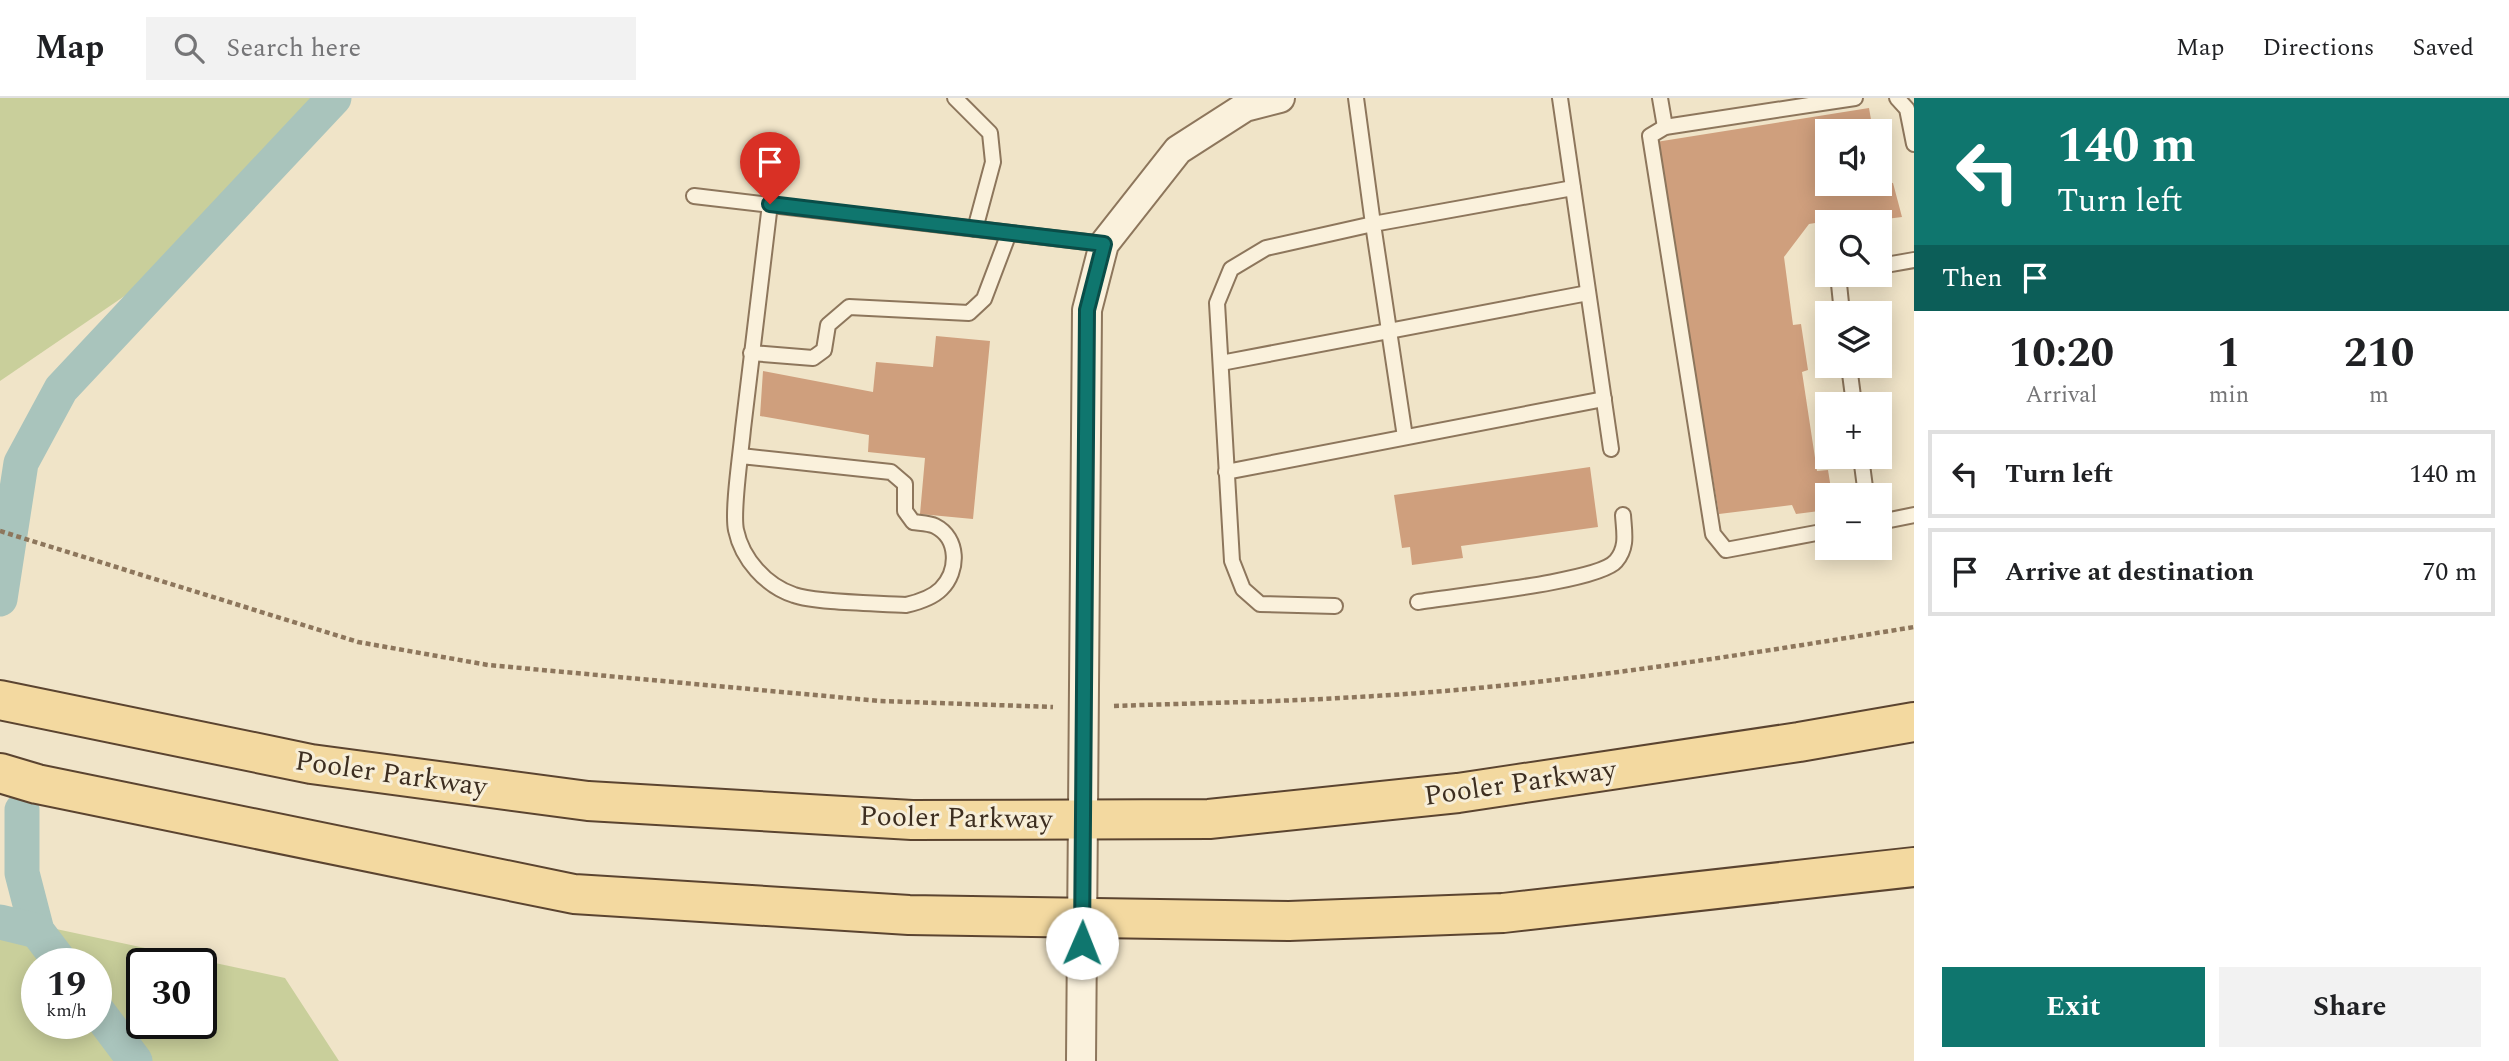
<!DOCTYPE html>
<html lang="en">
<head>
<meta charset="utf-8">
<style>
  body { margin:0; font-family:Spectral,serif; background:#f2f2f2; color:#202124; height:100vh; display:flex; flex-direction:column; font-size:26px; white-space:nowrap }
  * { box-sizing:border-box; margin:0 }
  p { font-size:23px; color:#757577 }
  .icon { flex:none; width:38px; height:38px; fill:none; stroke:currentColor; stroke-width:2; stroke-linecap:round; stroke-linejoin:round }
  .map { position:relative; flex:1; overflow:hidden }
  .drawer { display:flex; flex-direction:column; background:#fff; width:595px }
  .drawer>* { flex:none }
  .hud { background:#0f766e; color:#fff; overflow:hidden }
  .buttons { position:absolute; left:1815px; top:21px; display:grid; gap:14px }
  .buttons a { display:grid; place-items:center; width:77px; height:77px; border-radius:0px; background:#fff; box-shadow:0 4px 18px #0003; font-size:35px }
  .speed { position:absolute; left:21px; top:850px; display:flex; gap:14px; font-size:35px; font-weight:700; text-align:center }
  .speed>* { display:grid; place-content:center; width:91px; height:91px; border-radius:50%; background:#fff; box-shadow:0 4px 18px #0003; line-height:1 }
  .speed small { font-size:18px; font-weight:400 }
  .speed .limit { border:4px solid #111; border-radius:10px; background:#fff; color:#111 }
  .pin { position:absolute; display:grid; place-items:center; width:60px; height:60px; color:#fff; margin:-72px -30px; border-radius:50% 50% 50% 0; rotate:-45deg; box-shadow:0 0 7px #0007 }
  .pin .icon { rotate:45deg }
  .me { position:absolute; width:77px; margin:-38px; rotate:1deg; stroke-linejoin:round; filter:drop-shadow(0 0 5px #0008) }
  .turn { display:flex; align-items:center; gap:24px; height:147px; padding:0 28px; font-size:32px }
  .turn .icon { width:91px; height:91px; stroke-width:2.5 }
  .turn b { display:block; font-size:49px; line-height:60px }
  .then { display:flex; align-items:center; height:66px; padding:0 28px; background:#0003; gap:14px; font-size:26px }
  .eta { display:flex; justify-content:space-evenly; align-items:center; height:119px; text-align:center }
  .eta b { font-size:42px; font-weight:700; line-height:49px }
  .cta { display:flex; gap:14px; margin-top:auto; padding:14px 28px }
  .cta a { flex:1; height:80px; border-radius:0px; background:#0f766e; color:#fff; font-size:28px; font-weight:700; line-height:80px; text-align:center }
  .cta a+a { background:#f2f2f2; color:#202124 }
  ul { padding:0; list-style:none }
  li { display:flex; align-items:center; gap:21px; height:88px; margin:0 14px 10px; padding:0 14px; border:4px solid #e0e0e0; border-radius:0px }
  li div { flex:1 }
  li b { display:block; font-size:26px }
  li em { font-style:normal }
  header { display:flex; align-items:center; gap:42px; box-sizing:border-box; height:98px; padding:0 35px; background:#fff; border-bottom:2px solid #e0e0e0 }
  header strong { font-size:33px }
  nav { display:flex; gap:38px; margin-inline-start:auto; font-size:24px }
  .search { width:490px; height:63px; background:#f2f2f2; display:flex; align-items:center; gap:18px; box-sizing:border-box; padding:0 24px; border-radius:0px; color:#757577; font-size:26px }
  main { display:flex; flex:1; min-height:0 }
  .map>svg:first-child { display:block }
  .green { fill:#c9cf9b; fill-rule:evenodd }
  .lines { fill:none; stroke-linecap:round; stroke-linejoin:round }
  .canal { stroke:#a9c4bc; stroke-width:35 }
  .building { fill:#cf9f7d }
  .lane-casing { stroke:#8d765c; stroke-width:18 }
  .street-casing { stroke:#8d765c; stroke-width:32 }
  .primary-casing { stroke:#5b4430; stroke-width:42 }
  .path { stroke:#8d765c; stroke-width:4.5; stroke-dasharray:5 3.5; stroke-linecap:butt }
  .lane { stroke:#faf1dc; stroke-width:14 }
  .street { stroke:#faf1dc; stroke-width:28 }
  .primary { stroke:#f3d9a0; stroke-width:38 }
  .route-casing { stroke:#0a4d48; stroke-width:18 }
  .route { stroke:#0f766e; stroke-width:12 }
  .labels { text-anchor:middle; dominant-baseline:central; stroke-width:6; stroke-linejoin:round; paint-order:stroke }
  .street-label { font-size:28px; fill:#3d2e20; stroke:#f7eed8 }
</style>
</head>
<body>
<header>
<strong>Map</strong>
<div class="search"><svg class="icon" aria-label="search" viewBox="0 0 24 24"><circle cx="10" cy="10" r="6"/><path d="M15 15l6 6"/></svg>Search here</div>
<nav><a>Map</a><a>Directions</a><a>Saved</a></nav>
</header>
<main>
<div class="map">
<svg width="1914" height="963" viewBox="0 0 1914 963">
  <rect width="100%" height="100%" fill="#f0e4c8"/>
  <g class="green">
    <polygon points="0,0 330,0 192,152 0,283"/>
    <path d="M0,819L285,880L339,963H0ZM37,866H96V926H37ZM142,866H201V926H142Z"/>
  </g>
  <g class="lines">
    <g class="canal">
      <polyline points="0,501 21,365 61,291 334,0"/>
      <polyline points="22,712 22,775 37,833 62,866"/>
      <polyline points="0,824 37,833"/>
      <polyline points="96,911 135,963"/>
    </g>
  </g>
  <g class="building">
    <polygon points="1869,10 1873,33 1827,33 1827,86 1880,86 1880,83 1893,85 1902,119 1862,124 1858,118 1809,126 1784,159 1793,227 1801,226 1808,272 1802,274 1817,373 1828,372 1832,397 1827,397 1827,412 1796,416 1792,407 1719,416 1656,44"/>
    <polygon points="936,238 990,243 973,421 920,416 925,360 868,354 869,337 760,318 763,273 873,294 876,264 933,269"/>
    <polygon points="1590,369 1598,429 1461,448 1463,460 1412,467 1410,449 1402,450 1394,397"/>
  </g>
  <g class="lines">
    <defs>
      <g id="lane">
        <polyline points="955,0 990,35 993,64 975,131"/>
        <polyline points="1560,0 1611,351"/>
        <polyline points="1660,0 1665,29"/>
        <polyline points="1897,0 1907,11 1914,46"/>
        <polyline points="694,98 1104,146"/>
        <polyline points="1880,168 1914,162"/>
        <polyline points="1842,215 1839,186 1846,177"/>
        <polyline points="751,255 813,260 824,252 828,227 849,209 969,215 984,201 1009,135"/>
        <polyline points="1221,265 1588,195"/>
        <polyline points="1849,268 1854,306"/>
        <polyline points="1405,339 1373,126 1573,90"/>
        <path d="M741,358L891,374L905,386V413L913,424C919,425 929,425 935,428C959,440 959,473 941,491C932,500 919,504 906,507C879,505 816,505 794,497C766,488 742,461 736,432C732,412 741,354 743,331L770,106"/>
        <polyline points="1861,359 1866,397"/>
        <polyline points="1226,374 1604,301"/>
        <polyline points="1880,424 1914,417"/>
        <polyline points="1827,433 1726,452 1713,436 1650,38 1665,29 1855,0"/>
        <path d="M1418,504C1452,498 1599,484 1616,463C1628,449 1624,434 1623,417"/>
        <polyline points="1335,508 1260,506 1243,491 1232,463 1217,205 1231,171 1266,150 1373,126 1356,0"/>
      </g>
      <polyline id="street" points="1081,963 1087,212 1104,146 1178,52 1245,9 1280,0"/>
      <g id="primary">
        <polyline points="0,602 311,666 588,703 912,722 1209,721 1458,695 1799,644 1914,624"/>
        <polyline points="0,675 37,686 574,796 909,817 1289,823 1503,815 1914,769"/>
      </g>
    </defs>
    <use href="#lane" class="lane-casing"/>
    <use href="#street" class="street-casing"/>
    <use href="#primary" class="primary-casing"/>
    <g class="path">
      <polyline points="0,433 358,544 488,567 880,603 1053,609"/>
      <path d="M1114,608C1195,605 1277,604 1358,599C1544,589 1730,559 1914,529"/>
    </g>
    <use href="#lane" class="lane"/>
    <use href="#street" class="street"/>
    <use href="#primary" class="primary"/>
  </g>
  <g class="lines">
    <defs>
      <polyline id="route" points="770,106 1104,146 1087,212 1082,845"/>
    </defs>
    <use href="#route" class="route-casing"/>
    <use href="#route" class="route"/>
  </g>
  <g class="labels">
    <g class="street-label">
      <text transform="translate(391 676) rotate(8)">Pooler Parkway</text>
      <text transform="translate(1520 685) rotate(-8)">Pooler Parkway</text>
      <text transform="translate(956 720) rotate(1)">Pooler Parkway</text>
    </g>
  </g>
</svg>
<div class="buttons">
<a><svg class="icon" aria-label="sound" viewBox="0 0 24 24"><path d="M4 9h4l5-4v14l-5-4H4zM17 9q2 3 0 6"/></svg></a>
<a><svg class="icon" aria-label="search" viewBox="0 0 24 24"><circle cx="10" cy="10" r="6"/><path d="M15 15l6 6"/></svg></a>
<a><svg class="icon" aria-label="layers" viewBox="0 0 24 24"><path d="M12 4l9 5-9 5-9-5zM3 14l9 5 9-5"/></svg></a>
<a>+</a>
<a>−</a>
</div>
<div class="speed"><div>19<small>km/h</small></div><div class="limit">30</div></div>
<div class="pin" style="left:770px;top:106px;background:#d93025"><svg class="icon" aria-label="arrive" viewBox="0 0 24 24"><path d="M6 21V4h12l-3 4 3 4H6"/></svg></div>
<svg class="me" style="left:1082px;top:845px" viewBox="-20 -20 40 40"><circle r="19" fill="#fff"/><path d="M0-13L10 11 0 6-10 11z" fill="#0f766e"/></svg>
</div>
<section class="drawer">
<div class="hud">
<div class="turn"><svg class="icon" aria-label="left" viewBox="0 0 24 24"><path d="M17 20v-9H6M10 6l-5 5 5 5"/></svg><div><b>140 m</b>Turn left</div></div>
<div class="then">Then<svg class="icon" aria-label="arrive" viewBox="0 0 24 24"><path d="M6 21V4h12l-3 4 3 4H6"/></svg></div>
</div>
<div class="eta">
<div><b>10:20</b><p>Arrival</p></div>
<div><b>1</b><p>min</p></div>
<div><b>210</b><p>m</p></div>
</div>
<ul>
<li><svg class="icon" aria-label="left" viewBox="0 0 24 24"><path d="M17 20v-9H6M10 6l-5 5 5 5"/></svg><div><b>Turn left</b></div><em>140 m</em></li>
<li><svg class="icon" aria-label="arrive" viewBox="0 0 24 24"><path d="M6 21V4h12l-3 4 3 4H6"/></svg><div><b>Arrive at destination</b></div><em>70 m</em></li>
</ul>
<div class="cta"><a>Exit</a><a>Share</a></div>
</section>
</main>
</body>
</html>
